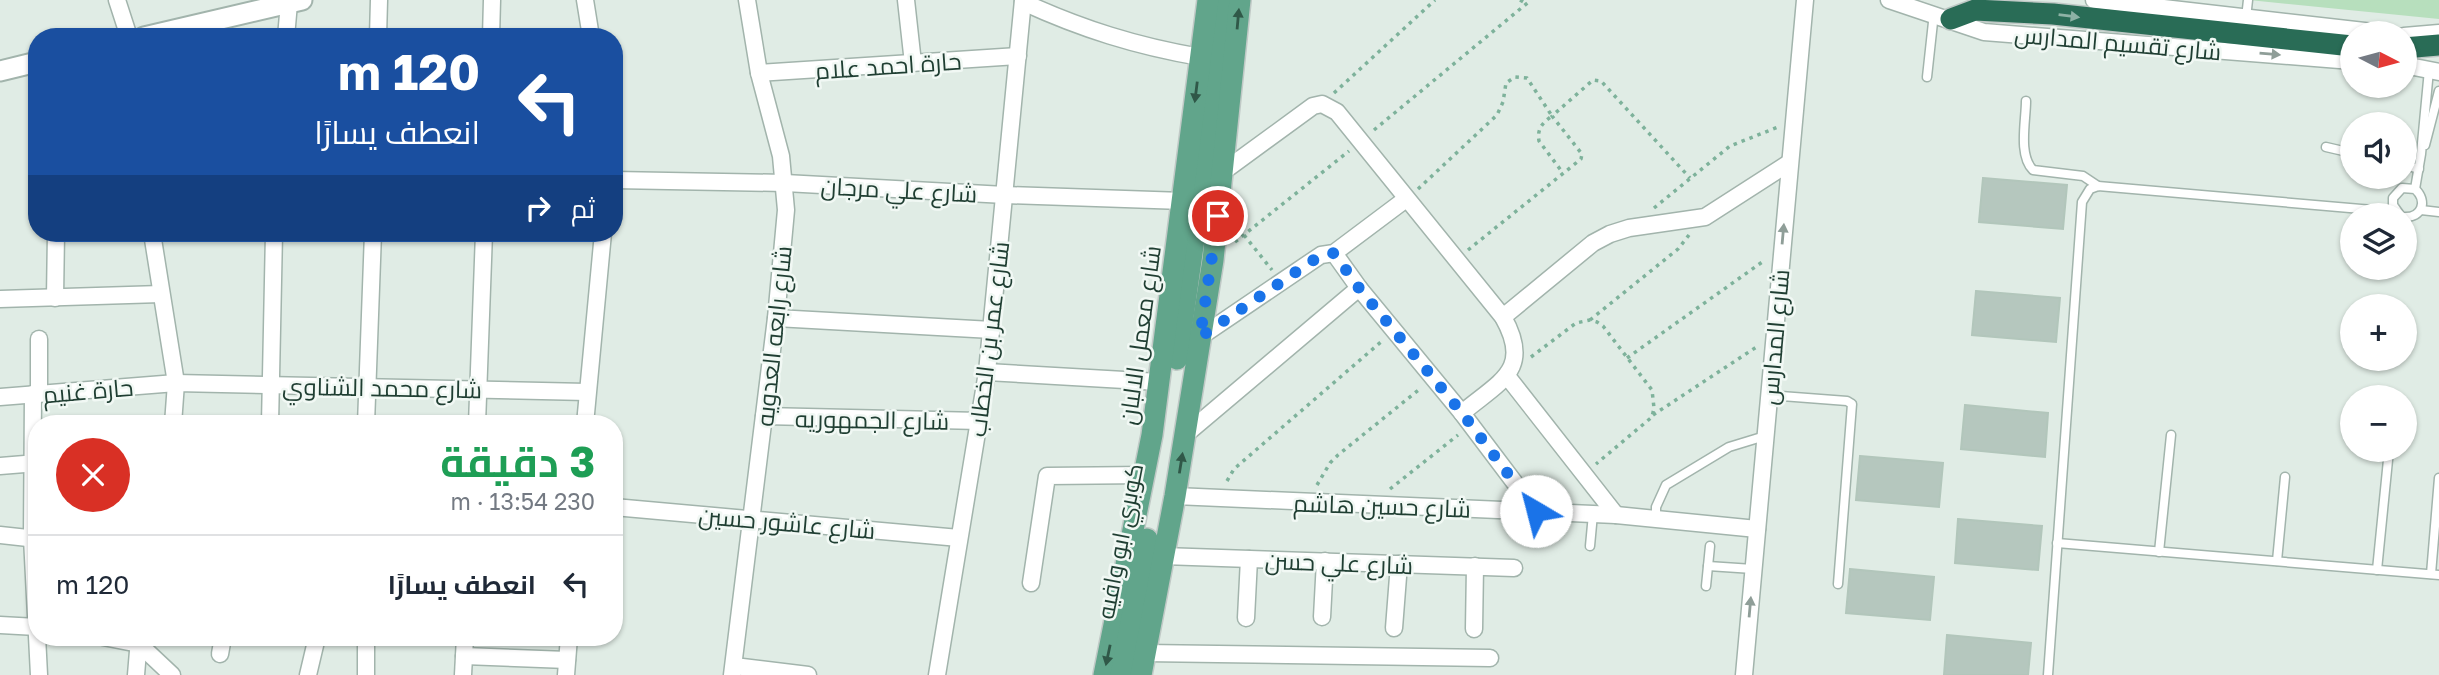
<!DOCTYPE html>
<html lang="ar">
<head>
<meta charset="utf-8">
<style>
  body { margin:0; font-family:"Golos Text",Cairo,sans-serif; background:#f2f2f3; color:#1f2937; direction:rtl; height:100vh; display:flex; flex-direction:column; font-size:26px; white-space:nowrap }
  * { box-sizing:border-box; margin:0 }
  p { font-size:23px; color:#747a83 }
  .icon { flex:none; width:38px; height:38px; fill:none; stroke:currentColor; stroke-width:2; stroke-linecap:round; stroke-linejoin:round }
  .map { position:relative; flex:1; overflow:hidden; direction:ltr }
  .drawer { position:absolute; left:28px; top:415px; width:595px; height:231px; display:flex; flex-direction:column; background:#fff; border-radius:28px; box-shadow:0 2px 5px #0004; direction:rtl }
  .drawer>* { flex:none }
  .guide { position:absolute; left:28px; top:28px; width:595px; height:214px; border-radius:28px; box-shadow:0 2px 5px #0004; direction:rtl; background:#1a4fa0; color:#fff; overflow:hidden }
  .needle { width:46px; rotate:96deg }
  .fabs { position:absolute; left:2340px; top:21px; display:grid; gap:14px }
  .fabs a { display:grid; place-items:center; width:77px; height:77px; border-radius:50%; background:#fff; box-shadow:0 2px 5px #0004; font-size:35px }
  .pin { position:absolute; display:grid; place-items:center; width:60px; height:60px; color:#fff; margin:-30px; border:4px solid #fff; border-radius:50%; box-shadow:0 2px 7px #0007 }
  .me { position:absolute; width:77px; margin:-38px; rotate:323deg; stroke-linejoin:round; filter:drop-shadow(0 0 5px #0008) }
  .turn { display:flex; align-items:center; gap:24px; height:147px; padding:0 28px; font-size:32px }
  .turn .icon { width:91px; height:91px; stroke-width:2.5 }
  .turn b { display:block; font-size:49px; line-height:60px }
  .then { display:flex; align-items:center; height:66px; padding:0 28px; background:#0003; gap:14px; font-size:26px }
  .round { display:grid; place-items:center; flex:none; width:74px; height:74px; border-radius:37px; background:#f2f2f3 }
  .summary { display:flex; align-items:center; justify-content:space-between; height:119px; padding:0 28px }
  h1 { font-size:42px; font-weight:700; line-height:52px; color:#1e9e55 }
  ul { padding:0; list-style:none }
  li { display:flex; align-items:center; gap:21px; height:98px; padding:0 28px; border-top:2px solid #e0e1e3 }
  li div { flex:1 }
  li b { display:block; font-size:26px }
  li em { font-style:normal }
  .map>svg:first-child { display:block }
  .green { fill:#b7dfbd }
  .building { fill:#b5c7be; stroke:#b2c6bb; stroke-width:2 }
  .lines { fill:none; stroke-linecap:round; stroke-linejoin:round }
  .service-casing { stroke:#a2b4ac; stroke-width:11 }
  .minor-casing { stroke:#a2b4ac; stroke-width:19 }
  .tertiary-casing { stroke:#a2b4ac; stroke-width:23 }
  .primary-casing { stroke:#c0c9c6; stroke-width:24 }
  .motorway-casing { stroke:#c0c9c6; stroke-width:24 }
  .path { stroke:#7eb29b; stroke-width:3.5; stroke-dasharray:3.5 5; stroke-linecap:butt }
  .service { stroke:#fff; stroke-width:8 }
  .minor { stroke:#fff; stroke-width:16 }
  .tertiary { stroke:#fff; stroke-width:19 }
  .primary { stroke:#61a58b; stroke-width:21 }
  .motorway { stroke:#296c56; stroke-width:21 }
  .oneway { fill:#8db2a5 }
  .oneway2 { fill:#305848 }
  .oneway3 { fill:#8f9e98 }
  .route { stroke:#1a73e8; stroke-width:12; stroke-dasharray:0 21.6 }
  .labels { text-anchor:middle; dominant-baseline:central; stroke-width:5; stroke-linejoin:round; paint-order:stroke }
  .street-label { font-size:24px; fill:#1f3e32; stroke:#f1f8f4 }
</style>
</head>
<body>
<div class="map">
<svg width="2439" height="675" viewBox="0 0 2439 675">
  <rect width="100%" height="100%" fill="#e0ece5"/>
  <polygon class="green" points="2249,0 2439,0 2439,19"/>
  <g class="building">
    <polygon points="1983,178 2067,185 2063,229 1979,222"/>
    <polygon points="1976,291 2060,298 2056,342 1972,335"/>
    <polygon points="1965,405 2048,413 2045,457 1961,449"/>
    <polygon points="1860,456 1943,463 1939,507 1856,500"/>
    <polygon points="1958,519 2042,526 2038,570 1955,563"/>
    <polygon points="1850,569 1934,577 1930,620 1846,613"/>
    <polygon points="1947,635 2031,643 2028,675 1944,675"/>
  </g>
  <g class="lines">
    <defs>
      <g id="service">
        <polyline points="2246,18 2248,0"/>
        <polyline points="1927,77 1934,13"/>
        <path d="M2026,101C2026,121 2018,155 2033,170L2083,176L2098,186"/>
        <polyline points="2425,145 2439,91"/>
        <polyline points="2326,147 2352,153"/>
        <polyline points="2404,165 2419,169"/>
        <polyline points="2415,189 2421,154 2429,70"/>
        <polyline points="2421,210 2439,212"/>
        <path d="M2400,215L2393,205V198L2402,188L2415,189C2428,201 2422,218 2404,217"/>
        <polyline points="1769,395 1847,401 1852,404 1838,584"/>
        <polyline points="1656,519 1656,507 1666,485 1729,447 1765,436"/>
        <polyline points="2057,543 2439,575"/>
        <polyline points="1590,546 1593,514"/>
        <polyline points="2159,552 2171,435"/>
        <polyline points="2277,561 2285,477"/>
        <polyline points="1708,566 1753,569"/>
        <polyline points="2377,570 2389,450"/>
        <polyline points="2431,574 2439,478"/>
        <polyline points="1706,586 1710,546"/>
        <polyline points="2048,675 2082,202 2090,189 2098,186 2396,212"/>
      </g>
      <g id="minor">
        <polyline points="117,0 129,37"/>
        <polyline points="585,0 591,37"/>
        <polyline points="906,0 913,63"/>
        <polyline points="1889,0 1984,32 2352,61"/>
        <polyline points="2094,0 2382,33"/>
        <path d="M1023,2C1082,29 1136,46 1200,57"/>
        <polyline points="2404,36 2439,33"/>
        <polyline points="286,37 289,3"/>
        <polyline points="378,37 379,0"/>
        <polyline points="491,37 492,0"/>
        <polyline points="2404,65 2439,72"/>
        <polyline points="759,73 1018,56"/>
        <path d="M1224,171L1313,106L1322,104L1337,112L1503,317C1533,370 1500,381 1462,413"/>
        <polyline points="614,180 785,183 1005,195 1183,201"/>
        <polyline points="152,233 176,383 173,424"/>
        <polyline points="1334,253 1359,288 1462,413 1536,511"/>
        <polyline points="55,298 56,233"/>
        <polyline points="0,299 161,294"/>
        <polyline points="1503,317 1593,243 1610,234 1629,228 1705,217 1789,163"/>
        <polyline points="776,318 992,330"/>
        <polyline points="1200,337 1321,255 1334,253 1406,199"/>
        <polyline points="987,372 1159,382"/>
        <polyline points="1507,376 1616,515"/>
        <polyline points="39,393 39,339"/>
        <polyline points="33,394 32,538 39,675"/>
        <polyline points="0,397 176,383 587,392"/>
        <polyline points="764,416 980,421"/>
        <polyline points="270,424 274,233"/>
        <polyline points="366,424 373,233"/>
        <polyline points="477,424 484,233"/>
        <polyline points="585,424 603,233"/>
        <polyline points="1185,435 1359,288"/>
        <polyline points="0,466 37,463"/>
        <polyline points="1175,496 1616,515 1757,529"/>
        <polyline points="614,507 959,538"/>
        <polyline points="0,535 37,539"/>
        <polyline points="1163,556 1514,568"/>
        <polyline points="1031,583 1047,476 1146,475"/>
        <polyline points="1322,617 1325,561"/>
        <polyline points="1246,618 1249,559"/>
        <polyline points="0,625 37,627"/>
        <polyline points="1394,628 1399,564"/>
        <polyline points="1474,629 1475,566"/>
        <polyline points="103,637 139,644 172,675"/>
        <polyline points="366,637 366,675"/>
        <polyline points="1145,653 1490,658"/>
        <polyline points="220,654 223,637"/>
        <polyline points="464,656 567,660"/>
        <polyline points="734,666 808,675"/>
        <polyline points="136,675 139,639"/>
        <polyline points="308,675 317,637"/>
        <polyline points="463,675 465,637"/>
        <polyline points="566,675 569,637"/>
        <polyline points="732,675 776,318 786,210 781,156 759,73 747,0"/>
        <polyline points="937,675 987,372 1023,0"/>
        <polyline points="1744,675 1805,0"/>
      </g>
      <g id="tertiary">
        <polyline points="144,37 302,0"/>
        <polyline points="0,71 37,62"/>
      </g>
      <g id="primary">
        <polyline points="1177,359 1202,183 1222,0"/>
        <polyline points="1104,675 1152,435 1208,0"/>
        <polyline points="1121,675 1147,539"/>
        <polyline points="1141,675 1175,496 1213,260 1240,0"/>
      </g>
      <g id="motorway">
        <polyline points="1951,19 1975,10 2053,14 2352,46"/>
        <polyline points="2404,48 2439,45"/>
      </g>
    </defs>
    <use href="#service" class="service-casing"/>
    <use href="#minor" class="minor-casing"/>
    <use href="#tertiary" class="tertiary-casing"/>
    <use href="#primary" class="primary-casing"/>
    <use href="#motorway" class="motorway-casing"/>
    <g class="path">
      <polyline points="1520,0 1527,4"/>
      <polyline points="1334,93 1435,0"/>
      <polyline points="1374,130 1531,0"/>
      <path d="M1418,189L1497,115L1503,102L1506,83L1515,77L1527,78L1552,116C1542,123 1537,129 1539,141L1563,173"/>
      <polyline points="1654,208 1730,146 1778,127"/>
      <polyline points="1244,235 1272,270"/>
      <polyline points="1235,242 1349,151"/>
      <polyline points="1468,250 1581,159 1582,154 1552,116 1593,80 1601,81 1690,178"/>
      <polyline points="1590,320 1678,249 1689,235"/>
      <polyline points="1531,357 1576,323 1590,320 1597,322 1603,326 1652,390 1654,408 1652,417 1596,464"/>
      <polyline points="1627,358 1765,260"/>
      <polyline points="1653,415 1758,346"/>
      <polyline points="1227,481 1234,469 1382,341"/>
      <polyline points="1317,485 1330,463 1338,455 1421,388"/>
      <polyline points="1390,489 1458,435"/>
    </g>
    <use href="#service" class="service"/>
    <use href="#minor" class="minor"/>
    <use href="#tertiary" class="tertiary"/>
    <use href="#primary" class="primary"/>
    <use href="#motorway" class="motorway"/>
  </g>
  <defs><path id="oneway-solid" d="M-6-.8H1V-3.2L6.5 0L1 3.2V.8H-6Z" transform="scale(1.75)"/></defs>
  <use class="oneway" href="#oneway-solid" transform="translate(2069 16) rotate(7)"/>
  <g class="oneway2">
    <use href="#oneway-solid" transform="translate(1238 19) rotate(-85)"/>
    <use href="#oneway-solid" transform="translate(1196 92) rotate(97)"/>
    <use href="#oneway-solid" transform="translate(1181 463) rotate(-81)"/>
    <use href="#oneway-solid" transform="translate(1108 655) rotate(102)"/>
  </g>
  <g class="oneway3">
    <use href="#oneway-solid" transform="translate(2270 54) rotate(5)"/>
    <use href="#oneway-solid" transform="translate(1783 234) rotate(-85)"/>
    <use href="#oneway-solid" transform="translate(1750 607) rotate(-85)"/>
  </g>
  <g class="lines">
    <polyline class="route" points="1218,216 1200,337 1321,255 1334,253 1359,288 1462,413 1536,511"/>
  </g>
  <g class="labels">
    <g class="street-label">
      <text transform="translate(2118 42) rotate(5)">شارع تقسيم المدارس</text>
      <text transform="translate(888 65) rotate(-4)">حارة احمد علام</text>
      <text transform="translate(899 189) rotate(3)">شارع علي مرجان</text>
      <text transform="translate(1139 335) rotate(-82)">شارع معمل الالبان</text>
      <text transform="translate(773 336) rotate(-84)">شارع رابعه العدويه</text>
      <text transform="translate(1774 337) rotate(-85)">شارع المدارس</text>
      <text transform="translate(988 339) rotate(-83)">شارع عمر بن الخطاب</text>
      <text transform="translate(382 387) rotate(1)">شارع محمد الشناوي</text>
      <text transform="translate(88 390) rotate(-5)">حارة غنيم</text>
      <text transform="translate(872 419) rotate(1)">شارع الجمهوريه</text>
      <text transform="translate(1382 505) rotate(2)">شارع حسين هاشم</text>
      <text transform="translate(787 522) rotate(5)">شارع عاشور حسين</text>
      <text transform="translate(1119 541) rotate(-79)">كوبري ابو وافيه</text>
      <text transform="translate(1339 562) rotate(2)">شارع علي حسن</text>
    </g>
  </g>
</svg>
<div class="fabs">
<a><svg class="needle" viewBox="-14 -14 28 28"><path d="M0-13l5 13h-10z" fill="#e53935"/><path d="M0 13l5-13h-10z" fill="#747a83"/></svg></a>
<a><svg class="icon" aria-label="sound" viewBox="0 0 24 24"><path d="M4 9h4l5-4v14l-5-4H4zM17 9q2 3 0 6"/></svg></a>
<a><svg class="icon" aria-label="layers" viewBox="0 0 24 24"><path d="M12 4l9 5-9 5-9-5zM3 14l9 5 9-5"/></svg></a>
<a>+</a>
<a>−</a>
</div>
<div class="pin" style="left:1218px;top:216px;background:#d93025"><svg class="icon" aria-label="arrive" viewBox="0 0 24 24"><path d="M6 21V4h12l-3 4 3 4H6"/></svg></div>
<svg class="me" style="left:1536px;top:511px" viewBox="-20 -20 40 40"><circle r="19" fill="#fff"/><path d="M0-13L10 11 0 6-10 11z" fill="#1a73e8"/></svg>
<div class="guide">
<div class="turn"><svg class="icon" aria-label="left" viewBox="0 0 24 24"><path d="M17 20v-9H6M10 6l-5 5 5 5"/></svg><div><b>120 m</b>انعطف يسارًا</div></div>
<div class="then">ثم<svg class="icon" aria-label="right" viewBox="0 0 24 24"><path d="M7 20v-9h11M14 6l5 5-5 5"/></svg></div>
</div>
<section class="drawer">
<div class="summary"><div><h1>3 دقيقة</h1><p>230 m · 13:54</p></div><a class="round" style="background:#d93025;color:#fff"><svg class="icon" aria-label="close" viewBox="0 0 24 24"><path d="M6 6l12 12M18 6L6 18"/></svg></a></div>
<ul>
<li><svg class="icon" aria-label="left" viewBox="0 0 24 24"><path d="M17 20v-9H6M10 6l-5 5 5 5"/></svg><div><b>انعطف يسارًا</b></div><em>120 m</em></li>
</ul>
</section>
</div>
</body>
</html>
